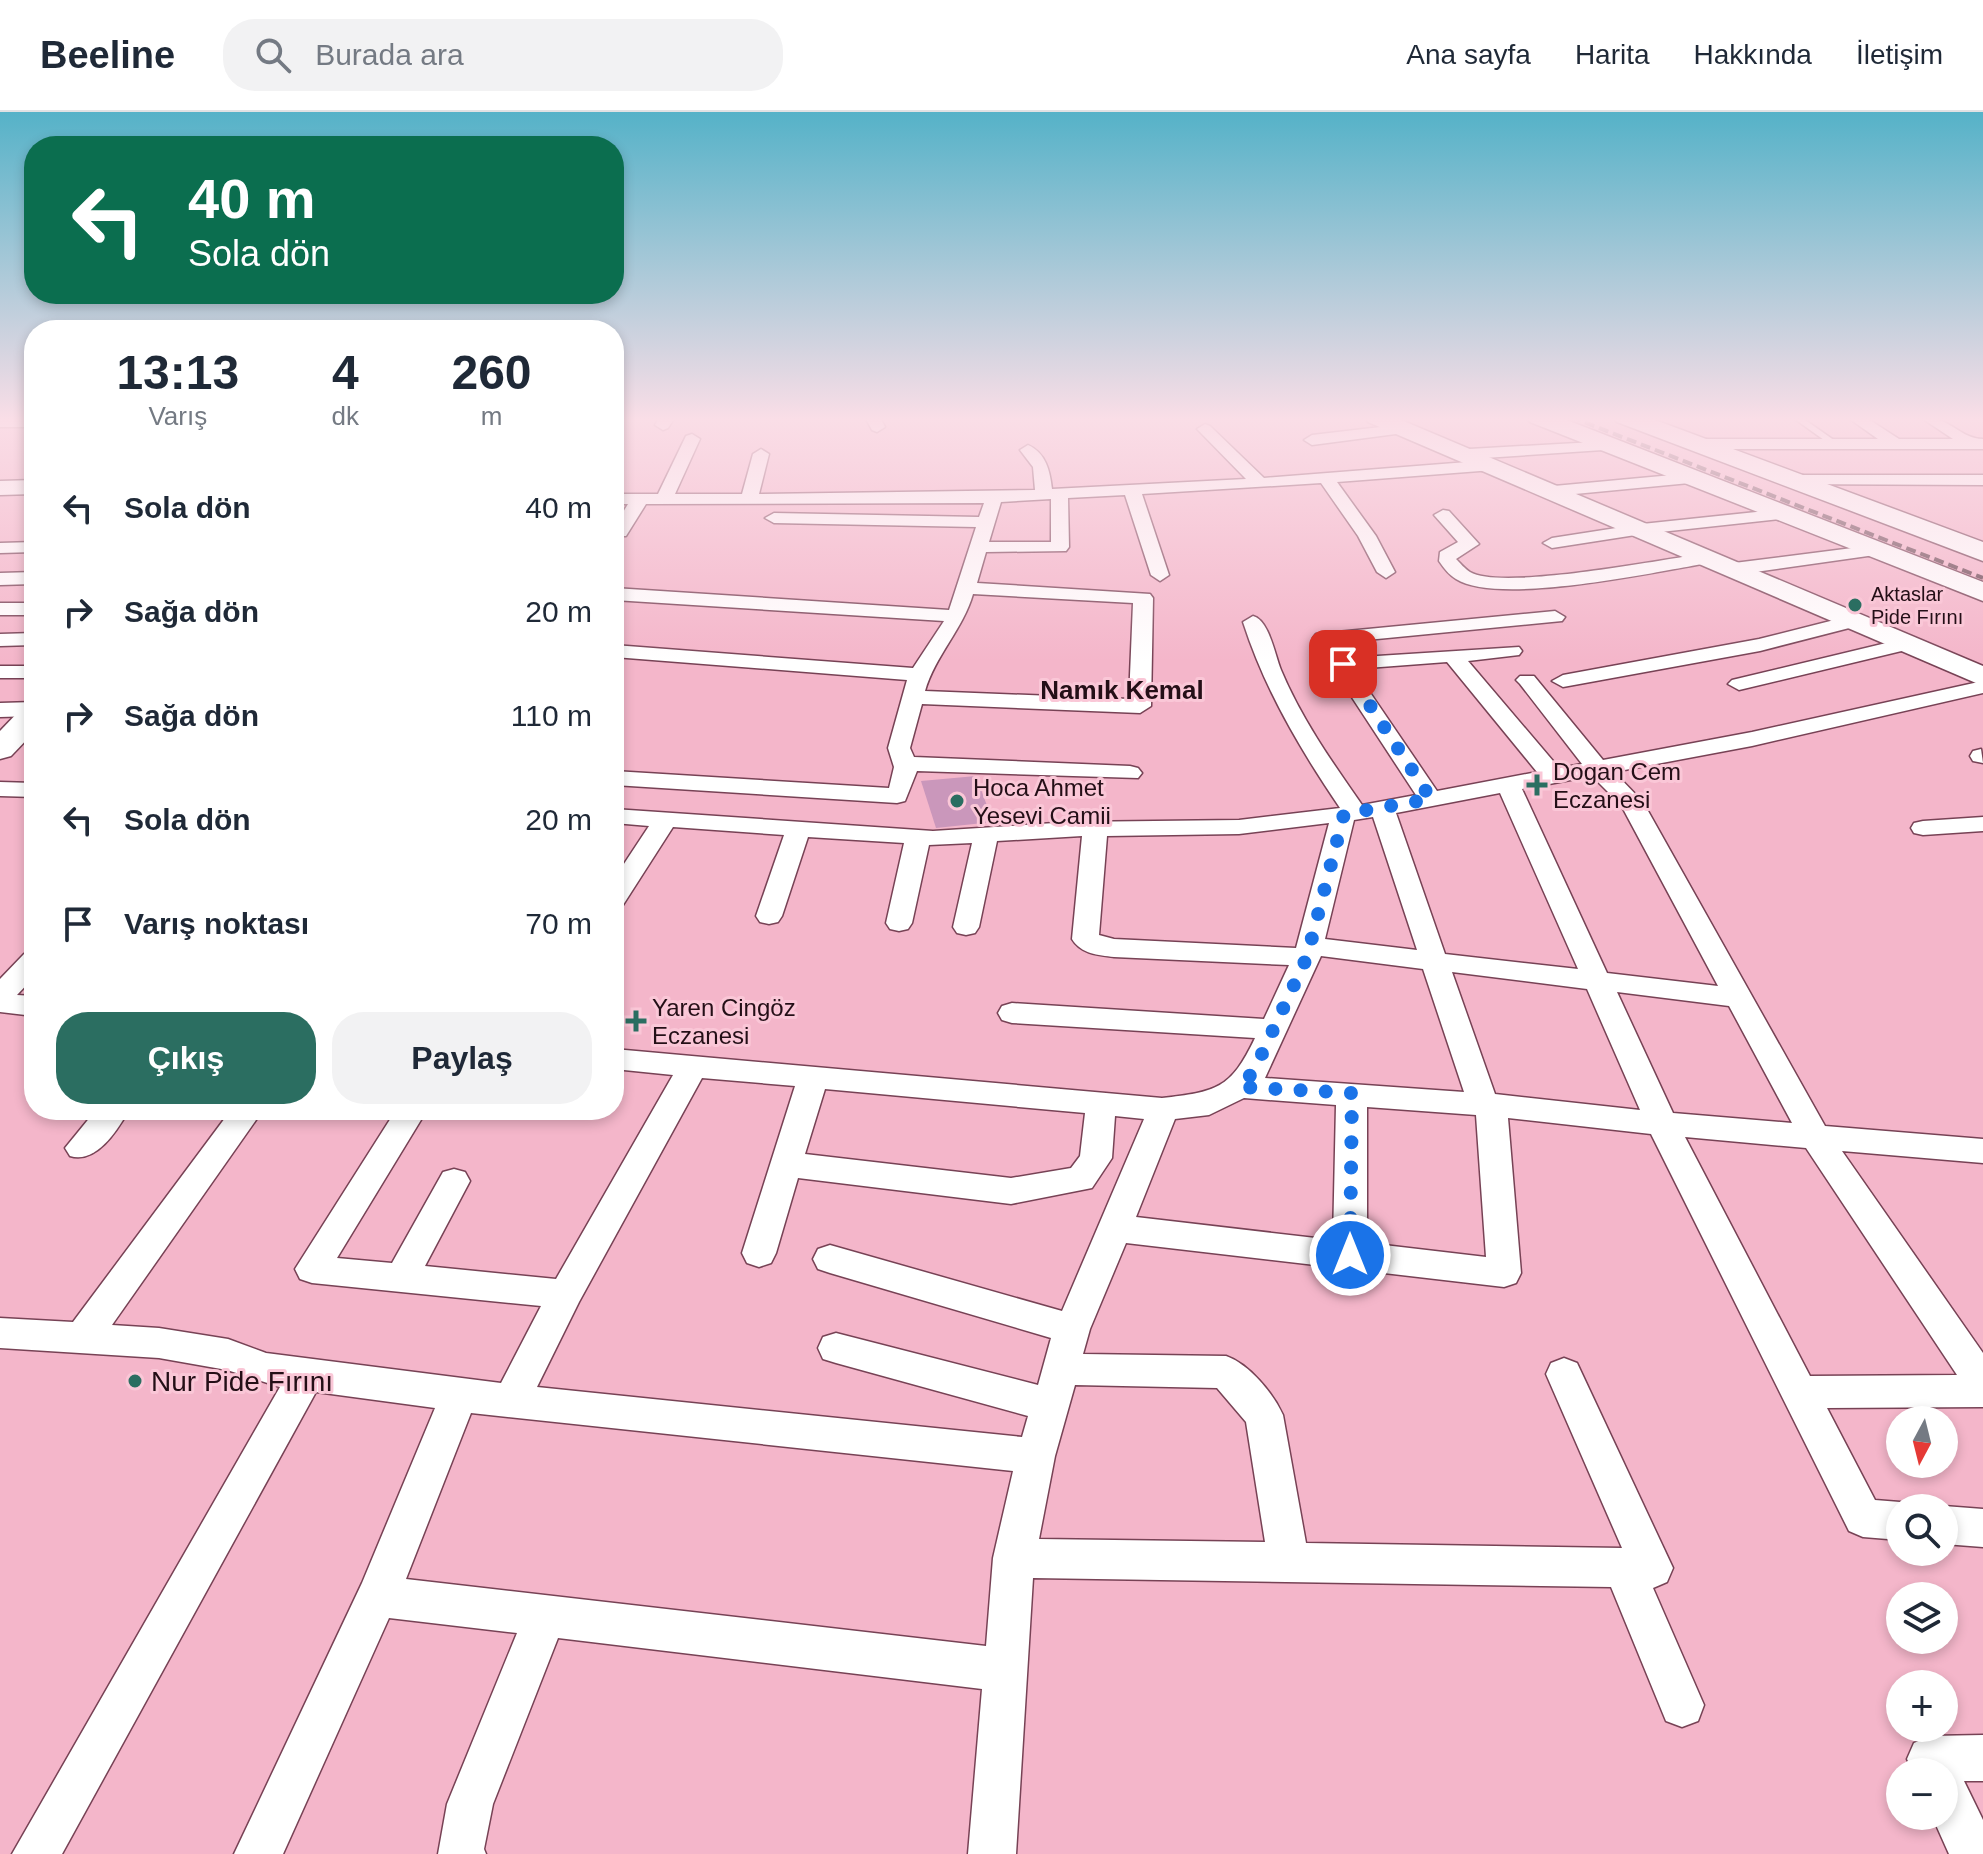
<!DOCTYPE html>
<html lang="tr">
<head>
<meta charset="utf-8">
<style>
  body { margin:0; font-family:Helvetica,sans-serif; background:#f2f2f3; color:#1f2937; height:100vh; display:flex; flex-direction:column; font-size:30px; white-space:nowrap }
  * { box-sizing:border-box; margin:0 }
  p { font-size:26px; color:#747a83 }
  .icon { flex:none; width:44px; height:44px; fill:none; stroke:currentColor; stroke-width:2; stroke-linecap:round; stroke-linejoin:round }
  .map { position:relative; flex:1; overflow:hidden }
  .side { position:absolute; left:24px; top:208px; width:600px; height:800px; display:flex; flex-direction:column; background:#fff; border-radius:32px; box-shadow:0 4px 12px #0003 }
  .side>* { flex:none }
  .banner { position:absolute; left:24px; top:24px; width:600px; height:168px; border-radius:32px; box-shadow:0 4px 12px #0003; background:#0b6e4f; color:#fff; overflow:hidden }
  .needle { width:52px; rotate:187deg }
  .controls { position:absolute; left:1886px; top:1294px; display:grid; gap:16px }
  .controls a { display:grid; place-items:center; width:72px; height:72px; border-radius:50%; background:#fff; box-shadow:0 4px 12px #0003; font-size:40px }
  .pin { position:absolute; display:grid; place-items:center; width:68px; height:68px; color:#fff; margin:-34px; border-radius:16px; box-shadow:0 4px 12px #0006 }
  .me { position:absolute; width:88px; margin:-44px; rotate:0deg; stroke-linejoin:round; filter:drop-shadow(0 0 6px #0008) }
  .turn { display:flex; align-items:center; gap:28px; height:168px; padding:0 32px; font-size:36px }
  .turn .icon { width:104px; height:104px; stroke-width:2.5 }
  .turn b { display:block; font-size:56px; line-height:68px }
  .eta { display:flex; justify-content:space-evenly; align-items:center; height:136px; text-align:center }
  .eta b { font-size:48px; font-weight:800; line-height:56px }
  .cta { display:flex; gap:16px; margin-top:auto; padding:16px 32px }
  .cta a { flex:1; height:92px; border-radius:32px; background:#2b6e61; color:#fff; font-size:32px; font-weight:800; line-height:92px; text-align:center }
  .cta a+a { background:#f2f2f3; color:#1f2937 }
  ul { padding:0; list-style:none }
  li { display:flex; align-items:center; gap:24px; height:104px; padding:0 32px }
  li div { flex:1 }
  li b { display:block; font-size:30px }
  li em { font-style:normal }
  header { display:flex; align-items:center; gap:48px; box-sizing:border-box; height:112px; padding:0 40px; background:#fff; border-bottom:2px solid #e0e1e3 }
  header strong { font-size:38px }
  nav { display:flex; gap:44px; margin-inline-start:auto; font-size:28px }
  .search { width:560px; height:72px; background:#f2f2f3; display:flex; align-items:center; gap:20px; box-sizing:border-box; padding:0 28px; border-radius:32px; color:#747a83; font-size:30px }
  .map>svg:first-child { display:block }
  .building { fill:#ca97bb }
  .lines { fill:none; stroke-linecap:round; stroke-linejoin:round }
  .lane-casing { stroke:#774255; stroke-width:3 }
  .street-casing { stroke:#774255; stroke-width:3 }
  .secondary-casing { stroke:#774255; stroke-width:3 }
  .primary-casing { stroke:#774255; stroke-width:3 }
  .lane { fill:#fff; fill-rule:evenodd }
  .street { fill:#fff; fill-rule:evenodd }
  .secondary { fill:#fff; fill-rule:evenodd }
  .primary { fill:#fff; fill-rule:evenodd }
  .rail { stroke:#694652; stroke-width:4; stroke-dasharray:10 5; stroke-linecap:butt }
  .route { stroke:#1a73e8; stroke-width:14; stroke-dasharray:0 25.2 }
  .poi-dot { fill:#2b6e61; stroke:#fac7d7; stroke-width:3 }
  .labels { text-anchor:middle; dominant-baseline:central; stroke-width:6; stroke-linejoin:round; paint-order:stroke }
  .far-poi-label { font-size:20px; fill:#240f17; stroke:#fac7d7; text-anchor:start }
  .poi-label { font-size:24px; fill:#240f17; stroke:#fac7d7; text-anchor:start }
  .far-district-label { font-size:26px; font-weight:bold; fill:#240f17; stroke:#fac7d7 }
  .near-poi-label { font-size:28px; fill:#240f17; stroke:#fac7d7; text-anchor:start }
</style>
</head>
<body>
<header>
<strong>Beeline</strong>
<div class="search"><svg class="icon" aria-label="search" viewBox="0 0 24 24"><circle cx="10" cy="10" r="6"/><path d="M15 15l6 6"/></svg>Burada ara</div>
<nav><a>Ana sayfa</a><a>Harita</a><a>Hakkında</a><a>İletişim</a></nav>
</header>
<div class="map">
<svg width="1983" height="1742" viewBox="0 0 1983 1742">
  <rect width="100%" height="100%" fill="#f4b6ca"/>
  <polygon class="building" points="976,664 993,710 936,716 921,669"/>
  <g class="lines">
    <defs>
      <polygon id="lane" points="1792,305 1801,305 1838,331 1831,333"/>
      <g id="street">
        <rect x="0" y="305" width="34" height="10"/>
        <polygon points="660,305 675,305 668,316 663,318 655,313"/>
        <polygon points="865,305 880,305 885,315 877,320 872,318"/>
        <path d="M1847,305H1865L1899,327H1953L1920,305C1950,304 1960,327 1983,327V337H1697L1689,332L1697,327H1878Z"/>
        <path d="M1205,312L1210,314L1264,366L1493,348L1501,353L1493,358L1337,370L1376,424L1395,460L1386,466L1377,460L1358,424L1321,371L1142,382L1169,463L1160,469L1151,463L1125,383L1068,386L1069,435L1066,439L986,440L977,471L1150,482L1153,486L1151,594L1140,601L922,592L910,636L914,645L1130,654L1138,656L1142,661L1138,666L917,659L905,689L897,691L614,673V659L889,676L894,655L888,636L907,568L614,545V533L913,556L944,509L614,488V476L949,498L976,415L774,411L765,406L774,401L979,405L984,391L646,392L626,424H614V415L628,392H614V382H658L686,324L692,322L700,327L675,382H742L753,342L761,337L769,342L759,382L1035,378L1033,355L1020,338L1028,333C1046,341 1050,359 1052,377L1246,367L1200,320L1197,317ZM1051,387V430H989L1001,390ZM973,482L1133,491L1129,587L925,579C935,544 963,517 973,482Z"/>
        <polygon points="1406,312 1414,317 1411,320 1312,333 1304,328 1312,323"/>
        <polygon points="1612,329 1620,334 1618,337 1469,347 1461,342 1469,337"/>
        <polygon points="1694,361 1702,366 1700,370 1554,384 1546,379 1554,374"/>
        <polygon points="1789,363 1983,363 1983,373 1783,372 1781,368 1783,364"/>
        <polygon points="1784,397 1793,402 1790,406 1642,422 1552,436 1543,431 1552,426 1642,412"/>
        <path d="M1443,398L1449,399L1479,432L1456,447C1460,451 1465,457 1470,460C1502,479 1664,447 1708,441L1717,446L1708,451C1656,460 1498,494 1456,467C1449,463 1443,455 1439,449L1440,440L1458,430L1434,403Z"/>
        <polygon points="34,430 34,440 0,441 0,431"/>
        <polygon points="1876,433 1882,434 1885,438 1882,442 1734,463 1725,457 1734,451"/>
        <polygon points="34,460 34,472 0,473 0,461"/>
        <rect x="0" y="491" width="34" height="12"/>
        <path d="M1555,499L1565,505L1562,509L1336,531L1346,546L1519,535L1522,539L1519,543L1468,549L1559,656L1582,652L1520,572L1516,568L1520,564H1534L1603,648L1752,620L1983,569V581L1752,634L1614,660L1643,690L1825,1014L1983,1027V1051L1842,1039L1983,1241V1295L1827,1296L1875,1388L1900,1390L1914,1396H1900V1428L1863,1425L1849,1419L1651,1022L1508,1006L1521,1161L1516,1171L1504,1175L1126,1131L1090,1217L1083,1242L1226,1244C1249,1252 1273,1281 1283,1303L1306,1431L1622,1436L1546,1262L1551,1251L1564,1246L1577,1251L1673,1456L1667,1470L1653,1476L1704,1593L1698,1609L1682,1615L1666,1609L1611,1475L1033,1466L1016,1742H968L982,1577L558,1526L493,1692L484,1737L486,1742H438L447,1692L517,1521L389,1506L283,1742H234L362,1471L435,1296L316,1280L62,1742H12L280,1275L227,1258L159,1246L0,1236V1206L73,1210L231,998H263L112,1213L159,1216L228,1227L266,1241L501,1271L541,1194L312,1171L300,1167L295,1157L396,998H427L337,1146L392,1151L443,1060L454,1057L465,1060L470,1069L425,1154L556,1167L673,963L614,957V937L1162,986C1216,980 1231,977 1255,926L1012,911L1002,908L998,901L1002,894L1012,891L1264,907L1289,853L1114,845C1098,843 1081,842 1072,827L1082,724L997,729L979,815L975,821L966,823L957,821L953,815L972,731L929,733L912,811L908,817L899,819L890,817L886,811L904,731L808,725L782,804L778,810L769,812L760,810L756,804L784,723L673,715L623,793L614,795V767L649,714L614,711V697L933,719L1070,710L1239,708L1340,696C1300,637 1265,578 1243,510L1253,504C1269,508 1275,543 1281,558C1301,606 1332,650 1362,693L1416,683L1313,526L1316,522ZM1447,550L1537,660L1437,679L1354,557ZM1592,664L1621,693L1718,874L1607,861L1522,677ZM1500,681L1578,857L1445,842L1396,701ZM1373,705L1417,838L1325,827L1354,708ZM1329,711L1296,836L1114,827L1099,823L1107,724L1239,722ZM1321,844L1423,857L1464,980L1265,966ZM1452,860L1587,877L1640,998L1495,982ZM1617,880L1729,894L1792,1011L1673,1001ZM702,966L795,974L742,1141L747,1151L759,1155L771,1151L776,1141L798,1066L1011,1092L1092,1076L1112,1046L1115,1004L1144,1007L1062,1199L830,1133L818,1137L813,1147L818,1157L830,1161L1051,1226L1038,1273L836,1221L823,1225L818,1236L823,1247L836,1251L1028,1304L1022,1325L537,1275L579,1190ZM825,977L1085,1001L1080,1044L1071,1056L1011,1066L805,1042ZM1244,986L1336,993L1333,1128L1136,1105L1175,1007L1209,1003ZM1367,995L1476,1003L1486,1145L1367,1131ZM1685,1025L1806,1036L1957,1263L1810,1264ZM1075,1273L1217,1276L1246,1310L1265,1430L1039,1427L1055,1344ZM471,1301L1013,1359L993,1446L986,1534L406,1467Z"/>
        <polygon points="1854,503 1861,505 1864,509 1861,513 1760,539 1563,575 1552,569 1563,563 1759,527"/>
        <polygon points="34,521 34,533 0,534 0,522"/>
        <polygon points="1907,526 1917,532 1914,536 1739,578 1728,572 1732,568"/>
        <rect x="0" y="554" width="34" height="12"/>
        <polygon points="34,590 34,604 0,605 0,591"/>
        <polygon points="1981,637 1983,651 1973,649 1970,644 1973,639"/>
        <polygon points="0,670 34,671 34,685 0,684"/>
        <polygon points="1983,705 1983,719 1923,723 1914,721 1911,716 1914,711 1923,709"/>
        <polygon points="34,839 34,865 17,883 34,884 34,904 0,900 0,867 24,842"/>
        <path d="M96,998H129C117,1019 96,1052 70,1044L65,1036Z"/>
        <polygon points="1944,1394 1983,1397 1983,1435 1944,1432 1944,1396 1939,1396"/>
        <polygon points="1983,1623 1983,1669 1964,1669 1983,1708 1983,1742 1949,1742 1932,1704 1944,1704 1944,1660 1913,1660 1907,1647 1914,1631 1930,1624"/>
      </g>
      <g id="secondary">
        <polygon points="1365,305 1394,305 1983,554 1983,574 1368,310"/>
        <polygon points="34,368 34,382 0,383 0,369"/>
        <polygon points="34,593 34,620 11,644 0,647 0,619 23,595"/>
      </g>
      <g id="primary">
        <polygon points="1526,305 1559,305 1983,470 1983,489 1530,310"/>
        <polygon points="1613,305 1647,305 1983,430 1983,449 1617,310"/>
      </g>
    </defs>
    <use href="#lane" class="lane-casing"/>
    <use href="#street" class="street-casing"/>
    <use href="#secondary" class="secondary-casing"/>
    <use href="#primary" class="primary-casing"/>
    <use href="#lane" class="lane"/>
    <use href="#street" class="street"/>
    <use href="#secondary" class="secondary"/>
    <use href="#primary" class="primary"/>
    <polyline class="rail" points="1571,305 1983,466"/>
  </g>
  <linearGradient id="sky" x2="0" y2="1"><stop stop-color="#55b2c8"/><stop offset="0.56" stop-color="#fadee7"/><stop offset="1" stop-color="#fadee7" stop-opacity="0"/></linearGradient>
  <rect width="1983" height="549" fill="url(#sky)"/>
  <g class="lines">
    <polyline class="route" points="1343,552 1431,687 1344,702 1307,845 1254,959 1240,975 1352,981 1350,1143"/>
  </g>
  <g class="poi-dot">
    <circle cx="1855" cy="493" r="8"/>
    <path d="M1533 661h8v8h8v8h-8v8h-8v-8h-8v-8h8z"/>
    <circle cx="957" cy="689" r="8"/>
    <path d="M632 897h8v8h8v8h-8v8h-8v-8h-8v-8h8z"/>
    <circle cx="135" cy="1269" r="8"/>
  </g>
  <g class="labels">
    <g class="far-poi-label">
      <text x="1871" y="482">Aktaslar<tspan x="1871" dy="23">Pide Fırını</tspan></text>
    </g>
    <g class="poi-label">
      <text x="1553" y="659">Dogan Cem<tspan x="1553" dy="28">Eczanesi</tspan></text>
      <text x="973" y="675">Hoca Ahmet<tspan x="973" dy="28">Yesevi Camii</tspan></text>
      <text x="652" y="895">Yaren Cingöz<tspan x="652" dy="28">Eczanesi</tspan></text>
    </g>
    <g class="far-district-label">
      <text x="1122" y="578">Namık Kemal</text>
    </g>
    <g class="near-poi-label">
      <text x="151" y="1269">Nur Pide Fırını</text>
    </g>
  </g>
</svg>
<div class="controls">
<a><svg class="needle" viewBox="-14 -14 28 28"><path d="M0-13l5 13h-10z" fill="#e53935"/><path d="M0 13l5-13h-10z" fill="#747a83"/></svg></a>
<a><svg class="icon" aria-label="search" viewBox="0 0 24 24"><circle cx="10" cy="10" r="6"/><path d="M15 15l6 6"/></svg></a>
<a><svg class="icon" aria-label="layers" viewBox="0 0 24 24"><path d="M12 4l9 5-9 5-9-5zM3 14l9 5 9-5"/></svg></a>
<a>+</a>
<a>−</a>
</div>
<div class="pin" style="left:1343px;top:552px;background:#d93025"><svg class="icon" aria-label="arrive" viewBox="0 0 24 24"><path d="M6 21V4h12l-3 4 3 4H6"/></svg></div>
<svg class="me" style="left:1350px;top:1143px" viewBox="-20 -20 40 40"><circle r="17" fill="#1a73e8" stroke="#fff" stroke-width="3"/><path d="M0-11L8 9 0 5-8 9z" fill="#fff"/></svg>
<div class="banner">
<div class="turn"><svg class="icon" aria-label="left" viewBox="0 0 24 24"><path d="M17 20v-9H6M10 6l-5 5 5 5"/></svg><div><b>40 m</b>Sola dön</div></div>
</div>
<section class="side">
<div class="eta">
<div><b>13:13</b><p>Varış</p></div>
<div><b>4</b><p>dk</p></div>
<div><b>260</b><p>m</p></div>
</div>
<ul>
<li><svg class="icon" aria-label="left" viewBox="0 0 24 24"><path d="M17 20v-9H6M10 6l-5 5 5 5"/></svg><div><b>Sola dön</b></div><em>40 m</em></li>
<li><svg class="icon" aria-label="right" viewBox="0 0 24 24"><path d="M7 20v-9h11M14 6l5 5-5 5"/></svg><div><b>Sağa dön</b></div><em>20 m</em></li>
<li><svg class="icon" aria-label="right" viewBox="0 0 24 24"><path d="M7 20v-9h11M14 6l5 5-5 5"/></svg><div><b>Sağa dön</b></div><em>110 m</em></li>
<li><svg class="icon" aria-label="left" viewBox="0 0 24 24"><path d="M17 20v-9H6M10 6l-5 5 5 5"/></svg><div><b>Sola dön</b></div><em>20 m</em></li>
<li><svg class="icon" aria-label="arrive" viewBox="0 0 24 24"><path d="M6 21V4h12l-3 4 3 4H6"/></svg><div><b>Varış noktası</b></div><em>70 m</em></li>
</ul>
<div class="cta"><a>Çıkış</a><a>Paylaş</a></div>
</section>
</div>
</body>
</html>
